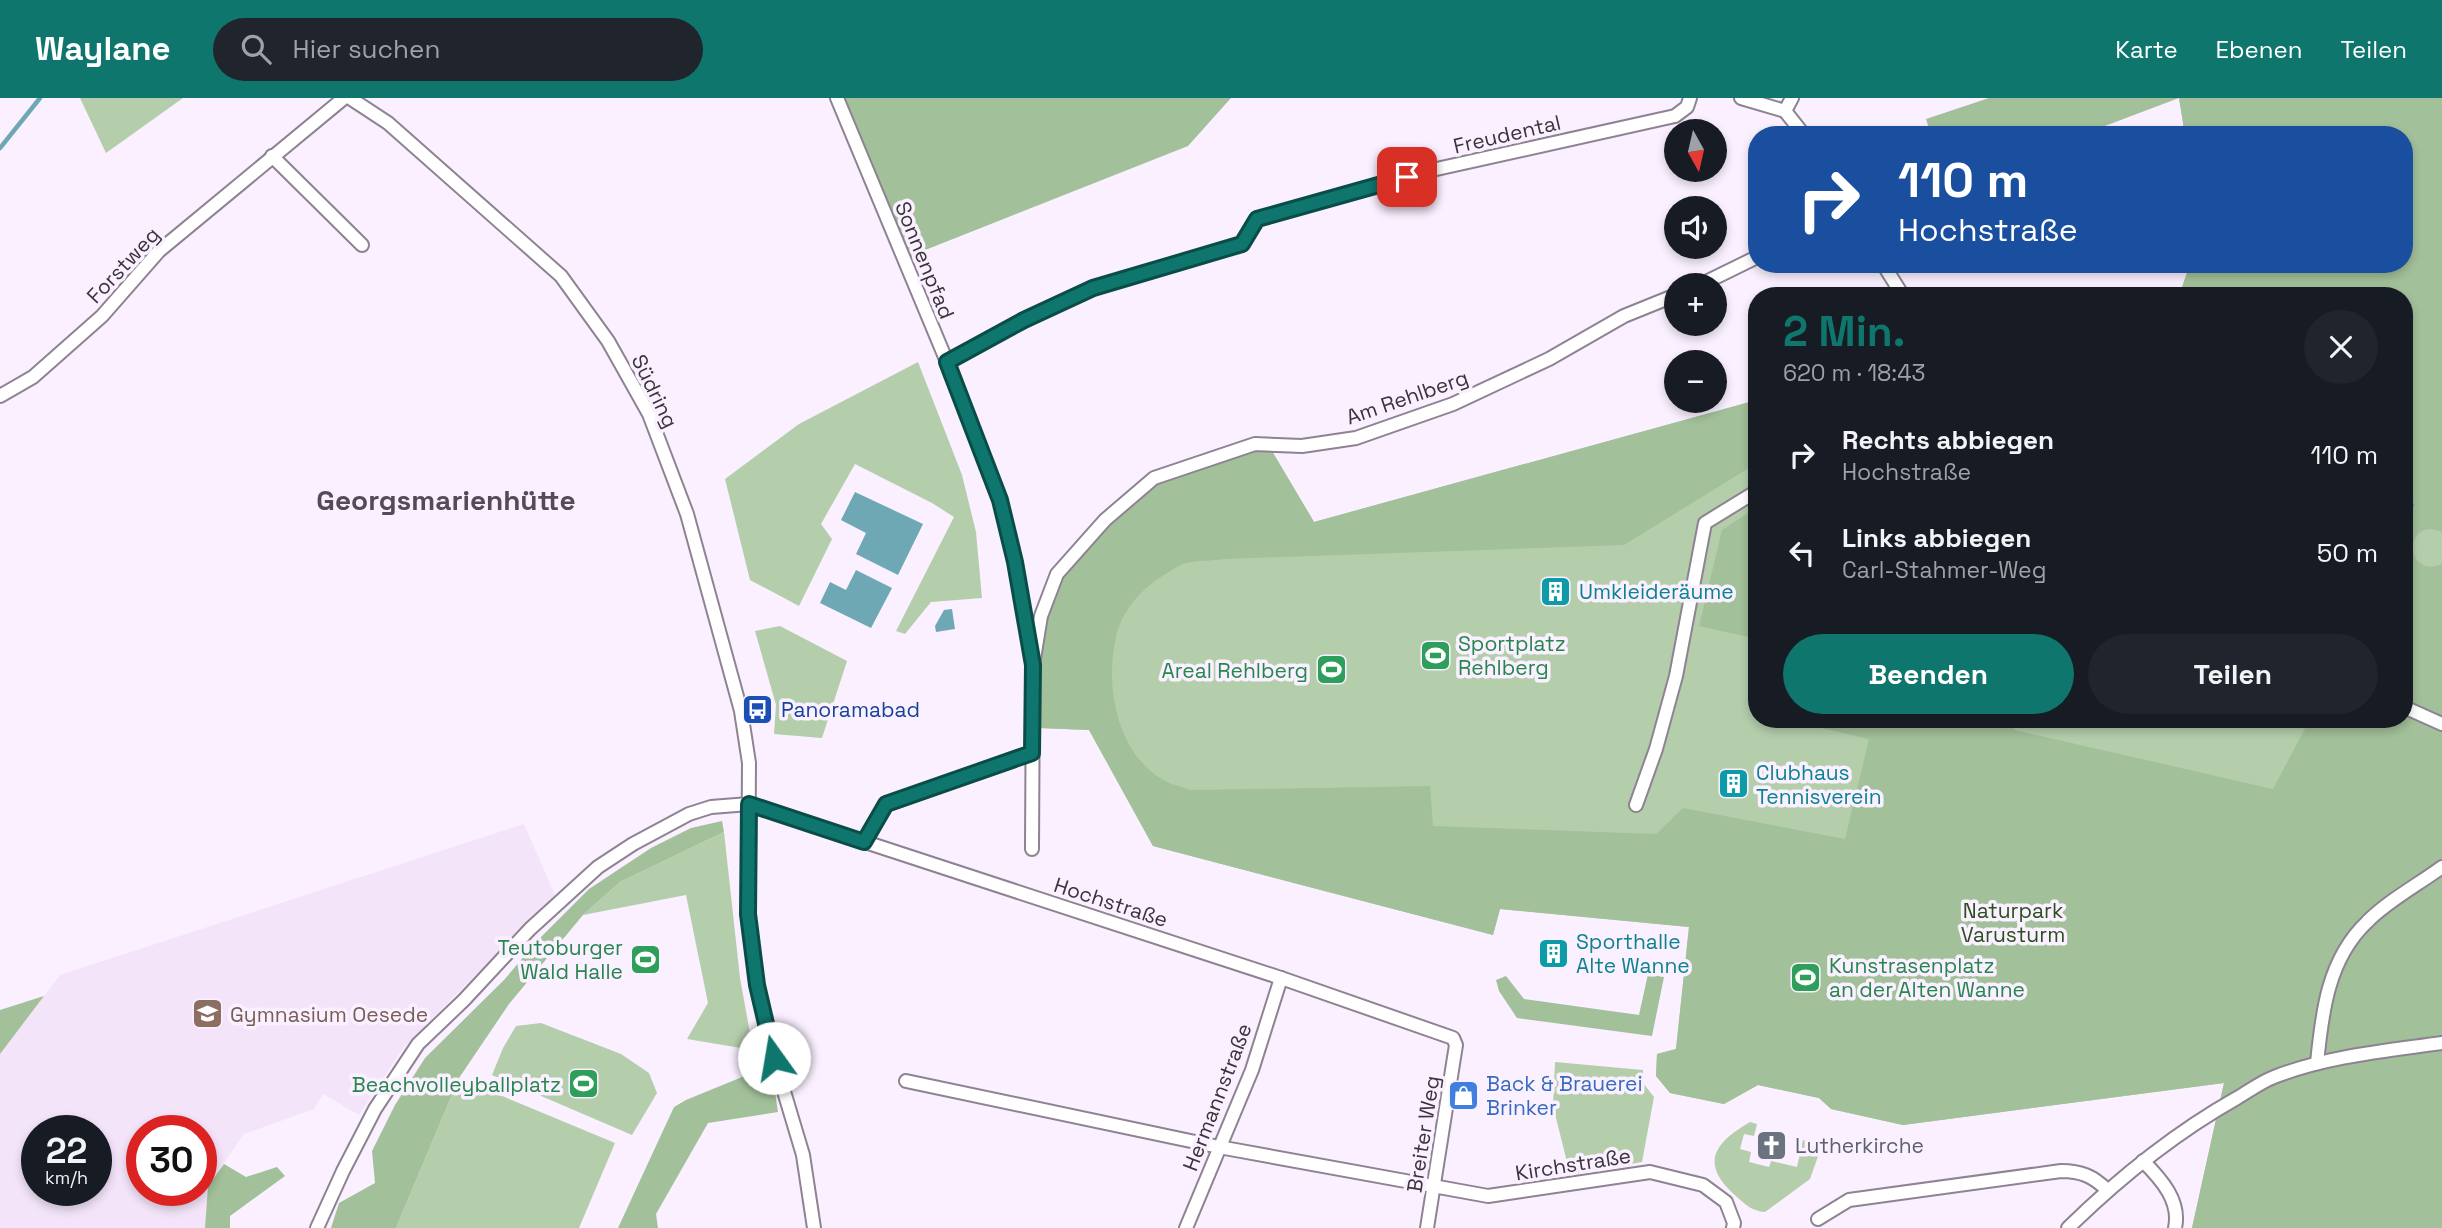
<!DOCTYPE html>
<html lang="de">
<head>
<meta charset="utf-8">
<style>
  body { margin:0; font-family:"Space Grotesk",sans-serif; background:#20242c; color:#f1f3f6; height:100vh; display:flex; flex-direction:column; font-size:26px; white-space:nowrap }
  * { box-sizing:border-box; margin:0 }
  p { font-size:23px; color:#9ea1a6 }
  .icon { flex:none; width:38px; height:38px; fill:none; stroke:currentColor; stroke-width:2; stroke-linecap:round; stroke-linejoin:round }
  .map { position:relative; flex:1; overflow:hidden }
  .sheet { position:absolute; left:1748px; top:189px; width:665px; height:441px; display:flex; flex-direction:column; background:#171b24; border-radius:28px; box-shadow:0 4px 10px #0003 }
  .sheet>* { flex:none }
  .hud { position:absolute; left:1748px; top:28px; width:665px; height:147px; border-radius:28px; box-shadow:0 4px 10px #0003; background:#1a4fa0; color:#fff; overflow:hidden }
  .needle { width:46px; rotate:172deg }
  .tools { position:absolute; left:1664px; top:21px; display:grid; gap:14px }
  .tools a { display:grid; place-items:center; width:63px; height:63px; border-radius:50%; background:#171b24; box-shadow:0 4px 10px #0003; font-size:35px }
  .speed { position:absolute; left:21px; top:1017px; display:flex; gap:14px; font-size:35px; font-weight:700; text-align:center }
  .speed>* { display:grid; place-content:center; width:91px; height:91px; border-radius:50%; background:#171b24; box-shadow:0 4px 10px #0003; line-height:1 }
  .speed small { font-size:18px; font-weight:400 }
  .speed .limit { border:10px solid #d22; background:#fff; color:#111 }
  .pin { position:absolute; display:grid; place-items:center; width:60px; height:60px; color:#fff; margin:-30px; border-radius:14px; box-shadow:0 4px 10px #0006 }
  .me { position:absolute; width:77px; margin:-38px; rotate:347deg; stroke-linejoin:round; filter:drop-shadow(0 0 5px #0008) }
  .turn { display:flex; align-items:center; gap:24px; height:147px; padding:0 35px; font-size:32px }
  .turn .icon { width:91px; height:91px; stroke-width:2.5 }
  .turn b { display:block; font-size:49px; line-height:60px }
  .round { display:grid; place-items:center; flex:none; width:74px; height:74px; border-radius:37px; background:#20242c }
  .headline { display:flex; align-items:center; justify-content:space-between; height:119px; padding:0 35px }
  h1 { font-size:42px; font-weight:700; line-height:52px; color:#0f766e }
  .button { display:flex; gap:14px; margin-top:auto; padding:14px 35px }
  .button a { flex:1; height:80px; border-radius:42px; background:#0f766e; color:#fff; font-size:28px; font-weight:700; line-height:80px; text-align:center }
  .button a+a { background:#20242c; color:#f1f3f6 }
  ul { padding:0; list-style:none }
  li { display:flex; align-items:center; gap:21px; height:98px; padding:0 35px }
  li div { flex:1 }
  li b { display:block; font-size:26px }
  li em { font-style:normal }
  header { display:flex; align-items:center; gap:42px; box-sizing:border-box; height:98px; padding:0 35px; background:#0f766e; color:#fff }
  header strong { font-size:33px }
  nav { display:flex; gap:38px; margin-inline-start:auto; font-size:24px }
  .search { width:490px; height:63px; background:#20242c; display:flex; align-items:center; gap:18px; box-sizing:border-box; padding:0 24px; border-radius:38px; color:#9ea1a6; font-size:26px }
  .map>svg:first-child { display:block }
  .built { fill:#f3e4fa; fill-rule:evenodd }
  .green { fill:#b4ceac }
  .forest { fill:#a2c099 }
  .water { fill:#6ea8b4 }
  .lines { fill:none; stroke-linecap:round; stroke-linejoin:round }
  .stream { stroke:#6ea8b4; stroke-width:4.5 }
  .street-casing { stroke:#8d8391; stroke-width:16 }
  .street { stroke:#fff; stroke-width:12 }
  .route-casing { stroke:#0a4d48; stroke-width:18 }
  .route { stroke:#0f766e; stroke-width:12 }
  .labels { text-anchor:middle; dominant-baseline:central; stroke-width:7; stroke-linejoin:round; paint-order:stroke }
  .street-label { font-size:21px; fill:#39353b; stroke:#faf0ff }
  .culture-label { font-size:21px; fill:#0d838f; stroke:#faf0ff; text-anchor:start }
  .leisure-label { font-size:21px; fill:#27864d; stroke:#faf0ff; text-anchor:end }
  .transit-label { font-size:21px; fill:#164399; stroke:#faf0ff; text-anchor:start }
  .park-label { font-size:21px; fill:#2a511c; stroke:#faf0ff }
  .education-label { font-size:21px; fill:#785e54; stroke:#faf0ff; text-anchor:start }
  .shop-label { font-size:21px; fill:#366cbe; stroke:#faf0ff; text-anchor:start }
  .worship-label { font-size:21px; fill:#5b616d; stroke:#faf0ff; text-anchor:start }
  .district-label { font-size:28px; font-weight:bold; fill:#544b58; stroke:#faf0ff }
</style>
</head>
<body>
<header>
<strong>Waylane</strong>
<div class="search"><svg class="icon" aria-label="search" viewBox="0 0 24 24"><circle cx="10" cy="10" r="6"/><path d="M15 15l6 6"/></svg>Hier suchen</div>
<nav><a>Karte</a><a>Ebenen</a><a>Teilen</a></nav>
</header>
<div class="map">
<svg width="2442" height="1130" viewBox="0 0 2442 1130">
  <rect width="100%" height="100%" fill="#faf0ff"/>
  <path class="built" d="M524,726L555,797L404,949L359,1017L323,996L314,1011L244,1036L208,1088L205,1130H0V956L60,877ZM37,1032H96V1092H37ZM142,1032H201V1092H142Z"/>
  <g class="green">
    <polygon points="80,0 183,0 106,55"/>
    <polygon points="2179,0 2442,0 2442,1130 2192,1130 2224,985 1903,1027 1831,1011 1819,1000 1758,987 1724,1006 1670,995 1656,978 1657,956 1676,951 1689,829 1500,811 1493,837 1153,748 1089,632 1039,630 1033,567 1269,348 1314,424 1757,302 1757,621 2404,621 2404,198 2179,198 2190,166 2404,166 2404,37 2185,37"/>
    <polygon points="918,264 962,377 976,434 982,500 931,504 905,536 896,533 954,419 932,405 855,366 821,426 832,441 799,508 750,482 725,381 799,326"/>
    <polygon points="780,528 847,563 822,640 774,636 776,607 755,533"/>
    <polygon points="724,734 740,880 753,952 687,941 708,905 686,797 583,817 620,784"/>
    <polygon points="541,925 621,956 649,975 657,995 632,1037 492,977 503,950 516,928"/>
    <polygon points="1555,964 1643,972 1643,985 1654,999 1642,1064 1570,1076 1553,1008"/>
    <polygon points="459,980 615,1045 579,1130 396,1130"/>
    <path d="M1750,1024L1757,1026L1754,1038L1744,1036L1740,1051L1751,1054L1749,1064L1769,1069L1771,1063L1797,1069L1803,1042L1822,1047L1810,1081L1765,1114C1752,1113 1746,1107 1737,1099C1700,1067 1712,1046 1750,1024Z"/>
  </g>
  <g class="forest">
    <polygon points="843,0 1231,0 1188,48 910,158"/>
    <polygon points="1989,0 2179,0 2081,37 1931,37 1926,21"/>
    <path d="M2179,0H2442V434C2403,417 2404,482 2442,466V1130H2192L2224,985L1903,1027L1831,1011L1819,1000L1758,987L1724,1006L1670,995L1656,978L1657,956L1676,951L1689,829L1500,811L1493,837L1153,748L1089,632L1039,630L1033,567L1057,476L1154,380L1269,348L1314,424L1757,302V365L1624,447L1225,461C1212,463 1195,462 1183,466C1176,468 1170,474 1164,477C1142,490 1121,514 1116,539C1105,586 1116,652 1160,680C1168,686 1181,688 1190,692L1430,688L1433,728L1656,736L1683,710L1845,741L1869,641L1782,621H2018L2014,632L2273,691L2310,621H2404V198H2179L2190,166H2404V37H2185Z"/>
    <polygon points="1757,409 1757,541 1699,528 1722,432"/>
    <polygon points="722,723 724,734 620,784 583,817 509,906 459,980 396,1130 331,1130 339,1105 375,1085 372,1053 395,1007 425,960 504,882 537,843 589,791 651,750 691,730"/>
    <polygon points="1648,876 1664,879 1652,938 1517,920 1499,893 1496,882 1506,878 1524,901 1639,917"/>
    <polygon points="44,898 0,956 0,912"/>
    <polygon points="771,967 778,1014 708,1025 656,1116 658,1130 618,1130 674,1009 686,1002"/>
    <polygon points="224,1066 246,1079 277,1069 285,1078 230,1118 230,1130 205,1130 208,1088"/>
  </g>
  <g class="water">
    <polygon points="855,394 923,426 898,477 856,456 866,435 841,422"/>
    <polygon points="856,472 892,490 871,530 820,505 830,484 846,492"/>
    <polygon points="952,511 955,531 936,534 935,528 944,512"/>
  </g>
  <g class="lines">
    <g class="stream">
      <polyline points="0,50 40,0"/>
      <polyline points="2404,400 2412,407"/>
    </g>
    <defs>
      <g id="street">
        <polyline points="350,0 388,25 561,178 608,243 649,316 687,416 741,613 749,665 748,816 757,886 774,960 803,1057 814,1130"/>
        <polyline points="837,0 947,264 1000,402 1015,464 1033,567 1032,751"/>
        <polyline points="1741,0 1785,13 1804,37"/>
        <polyline points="1785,13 1792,0"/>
        <polyline points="272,58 362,147"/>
        <polyline points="1883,166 1903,198"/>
        <polyline points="1700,187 1757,159"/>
        <polyline points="947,264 1024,222 1093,190 1242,146 1257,121 1432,72 1675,18 1687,9 1690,0"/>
        <polyline points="0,298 33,279 102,218 159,153 344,0"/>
        <polyline points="1033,567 1041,518 1057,476 1105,422 1154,380 1255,346 1302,348 1356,340 1453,306 1549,261 1624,218 1676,197"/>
        <polyline points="2404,609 2442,626"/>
        <polyline points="1636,707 1656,651 1676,578 1705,425 1757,393"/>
        <polyline points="864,744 886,707 1032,655"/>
        <path d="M2317,965C2322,914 2328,861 2367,824C2386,804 2419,786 2442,769"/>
        <polyline points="906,983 1219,1049 1488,1098 1650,1074 1703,1087 1726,1104 1734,1125 1733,1130"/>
        <path d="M2143,1063C2161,1081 2181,1103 2175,1130"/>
        <path d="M1818,1121L1849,1102L2061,1073C2081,1073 2093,1078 2107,1092"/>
        <polyline points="317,1130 343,1073 375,1011 418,946 464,902 530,831 598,769 633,746 689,716 711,709 749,706 1281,880 1453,940 1456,947 1427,1130"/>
        <polyline points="1186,1130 1252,972 1281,880"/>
        <path d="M2068,1130C2119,1080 2175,1035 2237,1000C2249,993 2261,984 2274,979C2328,958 2386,953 2442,945"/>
      </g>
    </defs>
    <use href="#street" class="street-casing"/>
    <use href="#street" class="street"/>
  </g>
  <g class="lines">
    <defs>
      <polyline id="route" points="774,960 757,887 748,816 749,706 864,744 886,706 1032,655 1033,567 1015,464 1000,402 947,264 1024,222 1093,190 1242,146 1257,121 1407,79"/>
    </defs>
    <use href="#route" class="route-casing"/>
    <use href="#route" class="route"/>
  </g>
  <defs>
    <symbol id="building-square" viewBox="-11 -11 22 22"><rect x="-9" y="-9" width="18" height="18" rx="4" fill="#0f9aa8" stroke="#faf0ff"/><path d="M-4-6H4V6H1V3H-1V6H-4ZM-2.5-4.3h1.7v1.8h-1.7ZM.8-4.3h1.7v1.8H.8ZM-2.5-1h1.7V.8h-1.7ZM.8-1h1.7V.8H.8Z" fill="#fff"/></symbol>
    <symbol id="stadium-square" viewBox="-11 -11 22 22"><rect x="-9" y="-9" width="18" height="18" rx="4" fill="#2e9e5b" stroke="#faf0ff"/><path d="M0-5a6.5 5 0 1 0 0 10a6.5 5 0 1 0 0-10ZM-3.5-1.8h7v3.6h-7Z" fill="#fff"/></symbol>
    <symbol id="bus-square" viewBox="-11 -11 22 22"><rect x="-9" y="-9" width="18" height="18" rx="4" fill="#1a4fb4" stroke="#faf0ff"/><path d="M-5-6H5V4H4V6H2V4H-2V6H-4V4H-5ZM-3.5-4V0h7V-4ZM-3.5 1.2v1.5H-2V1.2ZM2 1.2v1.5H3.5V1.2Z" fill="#fff"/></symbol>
    <symbol id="school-square" viewBox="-11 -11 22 22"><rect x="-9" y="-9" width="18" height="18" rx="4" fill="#8d6e63" stroke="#faf0ff"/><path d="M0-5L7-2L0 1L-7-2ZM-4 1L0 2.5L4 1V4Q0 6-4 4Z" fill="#fff"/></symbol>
    <symbol id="shop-square" viewBox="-11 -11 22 22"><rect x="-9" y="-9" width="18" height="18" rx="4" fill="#3f7fe0" stroke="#faf0ff"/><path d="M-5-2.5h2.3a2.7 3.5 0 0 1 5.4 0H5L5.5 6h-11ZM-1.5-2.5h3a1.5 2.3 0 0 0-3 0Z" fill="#fff"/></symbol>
    <symbol id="church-square" viewBox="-11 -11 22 22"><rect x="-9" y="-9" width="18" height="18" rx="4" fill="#6b7280" stroke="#faf0ff"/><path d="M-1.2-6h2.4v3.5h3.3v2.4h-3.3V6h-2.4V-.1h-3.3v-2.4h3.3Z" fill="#fff"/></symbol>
  </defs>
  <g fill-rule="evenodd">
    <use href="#building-square" x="1538" y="476" width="35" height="35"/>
    <use href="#stadium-square" x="1418" y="540" width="35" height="35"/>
    <use href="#stadium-square" x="1314" y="554" width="35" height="35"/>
    <use href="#bus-square" x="740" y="594" width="35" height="35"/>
    <use href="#building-square" x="1716" y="668" width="35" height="35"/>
    <use href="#building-square" x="1536" y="838" width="35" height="35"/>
    <use href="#stadium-square" x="628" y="844" width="35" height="35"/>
    <use href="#stadium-square" x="1788" y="862" width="35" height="35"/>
    <use href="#school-square" x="190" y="898" width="35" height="35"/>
    <use href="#stadium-square" x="566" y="968" width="35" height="35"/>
    <use href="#shop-square" x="1446" y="980" width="35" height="35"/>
    <use href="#church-square" x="1754" y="1030" width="35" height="35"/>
  </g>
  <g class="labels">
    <g class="street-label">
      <text transform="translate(1507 36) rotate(-13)">Freudental</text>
      <text transform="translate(925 162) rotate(68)">Sonnenpfad</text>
      <text transform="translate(123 167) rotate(-47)">Forstweg</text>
      <text transform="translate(655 293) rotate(64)">Südring</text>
      <text transform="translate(1407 299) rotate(-19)">Am Rehlberg</text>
      <text transform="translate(1111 804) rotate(18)">Hochstraße</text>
      <text transform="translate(1217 999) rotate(-69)">Hermannstraße</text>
      <text transform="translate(1423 1036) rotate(-81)">Breiter Weg</text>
      <text transform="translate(1573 1066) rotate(-9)">Kirchstraße</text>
    </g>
    <g class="culture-label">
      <text x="1579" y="493">Umkleideräume</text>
      <text x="1756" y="674">Clubhaus<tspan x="1756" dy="24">Tennisverein</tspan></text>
      <text x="1576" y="843">Sporthalle<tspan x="1576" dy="24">Alte Wanne</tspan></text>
    </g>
    <g class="leisure-label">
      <text x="1458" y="545" text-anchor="start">Sportplatz<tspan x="1458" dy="24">Rehlberg</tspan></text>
      <text x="1308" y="572">Areal Rehlberg</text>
      <text x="623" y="849">Teutoburger<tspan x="623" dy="24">Wald Halle</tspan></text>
      <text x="1829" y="867" text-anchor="start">Kunstrasenplatz<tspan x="1829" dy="24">an der Alten Wanne</tspan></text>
      <text x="561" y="986">Beachvolleyballplatz</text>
    </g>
    <g class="transit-label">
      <text x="781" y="611">Panoramabad</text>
    </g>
    <g class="park-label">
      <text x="2013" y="812">Naturpark<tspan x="2013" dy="24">Varusturm</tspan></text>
    </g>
    <g class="education-label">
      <text x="230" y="916">Gymnasium Oesede</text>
    </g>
    <g class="shop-label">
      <text x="1486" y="985">Back &amp; Brauerei<tspan x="1486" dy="24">Brinker</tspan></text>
    </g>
    <g class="worship-label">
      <text x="1795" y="1047">Lutherkirche</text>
    </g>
    <g class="district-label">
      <text x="446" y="402">Georgsmarienhütte</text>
    </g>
  </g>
</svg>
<div class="tools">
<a><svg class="needle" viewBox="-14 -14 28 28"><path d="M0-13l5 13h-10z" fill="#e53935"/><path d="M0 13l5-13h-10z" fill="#9ea1a6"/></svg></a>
<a><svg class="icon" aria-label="sound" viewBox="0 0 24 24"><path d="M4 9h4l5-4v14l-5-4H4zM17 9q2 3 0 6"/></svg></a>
<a>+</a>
<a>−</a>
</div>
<div class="speed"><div>22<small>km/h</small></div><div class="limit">30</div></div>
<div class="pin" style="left:1407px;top:79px;background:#d93025"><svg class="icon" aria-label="arrive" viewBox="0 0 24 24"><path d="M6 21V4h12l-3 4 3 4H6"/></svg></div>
<svg class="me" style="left:774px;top:960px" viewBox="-20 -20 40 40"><circle r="19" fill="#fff"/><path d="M0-13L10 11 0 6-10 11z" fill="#0f766e"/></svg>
<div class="hud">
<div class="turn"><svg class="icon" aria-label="right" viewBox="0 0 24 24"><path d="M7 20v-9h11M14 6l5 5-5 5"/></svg><div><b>110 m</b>Hochstraße</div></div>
</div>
<section class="sheet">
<div class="headline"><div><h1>2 Min.</h1><p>620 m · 18:43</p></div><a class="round"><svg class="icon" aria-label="close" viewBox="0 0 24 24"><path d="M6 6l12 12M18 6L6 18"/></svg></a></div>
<ul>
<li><svg class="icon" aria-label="right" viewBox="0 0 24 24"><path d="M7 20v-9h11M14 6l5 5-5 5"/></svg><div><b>Rechts abbiegen</b><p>Hochstraße</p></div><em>110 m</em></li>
<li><svg class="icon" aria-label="left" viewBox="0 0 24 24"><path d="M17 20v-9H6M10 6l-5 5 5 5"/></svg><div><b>Links abbiegen</b><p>Carl-Stahmer-Weg</p></div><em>50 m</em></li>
</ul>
<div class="button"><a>Beenden</a><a>Teilen</a></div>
</section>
</div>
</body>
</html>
